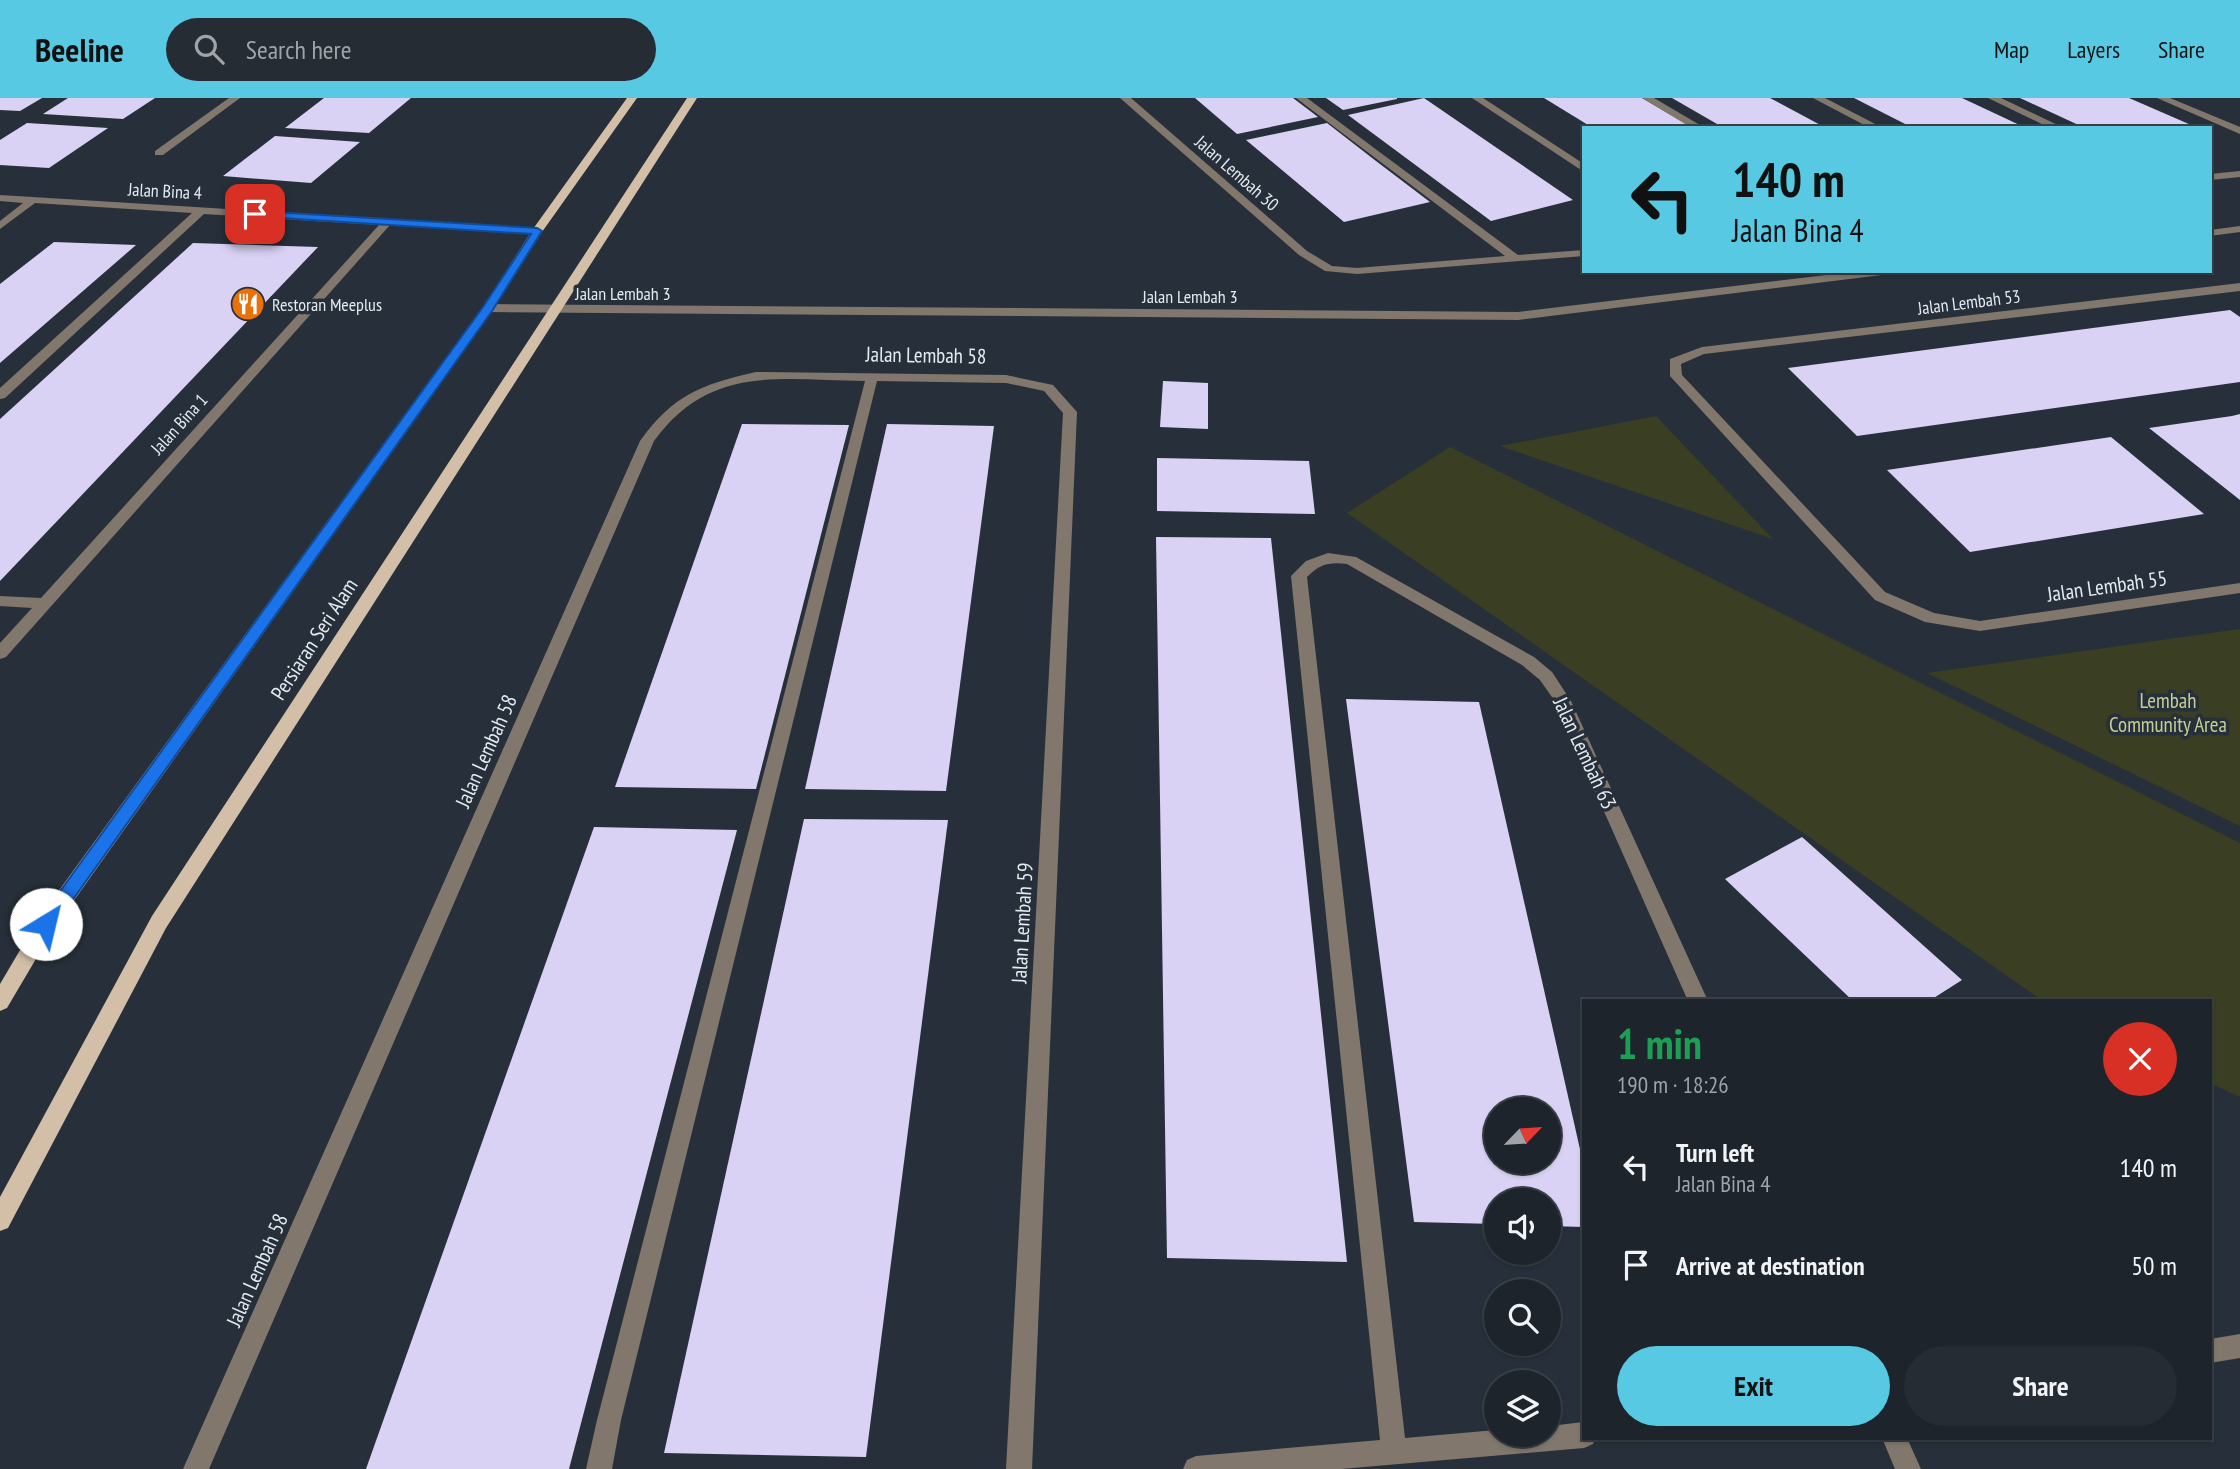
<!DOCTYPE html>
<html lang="en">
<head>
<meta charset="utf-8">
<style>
  body { margin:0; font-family:"PT Sans Narrow",sans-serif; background:#252c34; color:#f1f3f6; height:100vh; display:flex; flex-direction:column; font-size:26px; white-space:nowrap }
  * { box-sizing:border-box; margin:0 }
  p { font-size:23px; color:#a0a4a9 }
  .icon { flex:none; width:38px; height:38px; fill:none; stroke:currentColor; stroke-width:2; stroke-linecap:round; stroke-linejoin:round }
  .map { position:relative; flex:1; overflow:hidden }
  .sheet { position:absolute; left:1582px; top:901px; width:630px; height:441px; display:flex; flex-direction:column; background:#1d242c; border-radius:0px; box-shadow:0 2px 5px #0004,0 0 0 2px #3b4148 }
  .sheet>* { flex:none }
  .banner { position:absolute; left:1582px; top:28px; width:630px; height:147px; border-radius:0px; box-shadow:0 2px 5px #0004,0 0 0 2px #3b4148; background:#58c9e3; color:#111; overflow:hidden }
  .needle { width:46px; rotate:65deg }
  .buttons { position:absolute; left:1484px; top:999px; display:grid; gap:14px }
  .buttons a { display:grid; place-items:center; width:77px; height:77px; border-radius:50%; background:#1d242c; box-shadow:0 2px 5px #0004,0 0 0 2px #3b4148; font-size:35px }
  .pin { position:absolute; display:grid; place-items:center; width:60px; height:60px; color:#fff; margin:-30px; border-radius:14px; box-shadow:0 4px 10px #0006 }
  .me { position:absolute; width:77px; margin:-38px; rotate:36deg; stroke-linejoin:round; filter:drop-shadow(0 0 5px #0008) }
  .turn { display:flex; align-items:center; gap:24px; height:147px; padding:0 35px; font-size:32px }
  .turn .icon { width:91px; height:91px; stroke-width:2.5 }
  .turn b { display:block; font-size:49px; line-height:60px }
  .round { display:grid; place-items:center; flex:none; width:74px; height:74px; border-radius:37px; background:#252c34 }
  .overview { display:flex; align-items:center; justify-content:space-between; height:119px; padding:0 35px }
  h1 { font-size:42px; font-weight:700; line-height:52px; color:#1e9e55 }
  .cta { display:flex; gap:14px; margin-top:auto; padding:14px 35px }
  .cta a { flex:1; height:80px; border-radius:42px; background:#58c9e3; color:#111; font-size:28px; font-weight:700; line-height:80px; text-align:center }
  .cta a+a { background:#252c34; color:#f1f3f6 }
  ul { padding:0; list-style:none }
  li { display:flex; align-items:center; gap:21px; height:98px; padding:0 35px }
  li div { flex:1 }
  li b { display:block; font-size:26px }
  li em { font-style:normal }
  header { display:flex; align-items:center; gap:42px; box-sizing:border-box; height:98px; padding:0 35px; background:#58c9e3; color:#111 }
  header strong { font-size:33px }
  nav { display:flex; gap:38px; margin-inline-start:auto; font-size:24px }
  .search { width:490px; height:63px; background:#252c34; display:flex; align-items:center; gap:18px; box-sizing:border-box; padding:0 24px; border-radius:38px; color:#a0a4a9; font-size:26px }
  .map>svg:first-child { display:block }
  .green { fill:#3a3e22 }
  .building { fill:#d9d2f4; fill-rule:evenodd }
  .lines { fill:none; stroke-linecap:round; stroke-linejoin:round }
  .minor { fill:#81776c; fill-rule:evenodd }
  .major { fill:#d3bfa7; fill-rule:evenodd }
  .route { fill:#1a73e8; stroke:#114b97; stroke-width:2 }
  .labels { text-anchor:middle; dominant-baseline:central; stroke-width:7; stroke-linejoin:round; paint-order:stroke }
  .far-street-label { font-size:18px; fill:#e3eaf0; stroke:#27303a }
  .far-poi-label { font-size:18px; fill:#e3eaf0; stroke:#27303a; text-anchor:start }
  .street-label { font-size:21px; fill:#e3eaf0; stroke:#27303a }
  .park-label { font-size:21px; fill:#c5ce94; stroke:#27303a }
</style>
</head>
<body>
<header>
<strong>Beeline</strong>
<div class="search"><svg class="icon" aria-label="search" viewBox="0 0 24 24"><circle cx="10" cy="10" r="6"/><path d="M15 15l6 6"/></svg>Search here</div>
<nav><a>Map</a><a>Layers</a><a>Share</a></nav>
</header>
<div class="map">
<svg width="2240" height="1371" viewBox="0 0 2240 1371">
  <rect width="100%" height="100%" fill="#27303a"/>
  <g class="green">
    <polygon points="1656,318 1773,441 1500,348"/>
    <polygon points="1450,349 2240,745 2240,999 2210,985 2210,903 2040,901 1347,415"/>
    <polygon points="2240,531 2240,728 1927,575"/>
  </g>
  <g class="building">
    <polygon points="0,0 42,0 20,13 0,12"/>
    <polygon points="68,0 155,0 123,21 43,16"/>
    <polygon points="324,0 411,0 369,35 285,30"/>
    <polygon points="1195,0 1293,0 1318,19 1237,36"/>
    <polygon points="1326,0 1397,0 1397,1 1343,12"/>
    <polygon points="1424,0 1494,48 1573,102 1491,123 1348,17"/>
    <polygon points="1544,0 1642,0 1693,30 1593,30"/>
    <polygon points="1672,0 1770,0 1826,30 1724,30"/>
    <polygon points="1854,0 1962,0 2026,30 1913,30"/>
    <polygon points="2020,0 2129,0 2198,30 2085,30"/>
    <polygon points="27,25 108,30 49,70 0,67 0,42"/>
    <polygon points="1327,25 1376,63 1430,104 1344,124 1246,42"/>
    <polygon points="275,38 360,44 311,85 223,78"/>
    <polygon points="54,144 136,147 0,265 0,186"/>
    <polygon points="193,145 318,149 0,483 0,321"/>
    <polygon points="2230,212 2240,219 2240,284 1857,338 1788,270"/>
    <polygon points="1163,283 1208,285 1208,331 1160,329"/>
    <polygon points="2240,316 2240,402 2149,330 2232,318"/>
    <polygon points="742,326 849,327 756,691 615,689"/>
    <polygon points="887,326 994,328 946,693 805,691"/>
    <polygon points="2111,339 2204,416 1970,454 1887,372"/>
    <polygon points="1157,360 1309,363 1315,416 1157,413"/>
    <polygon points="1156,439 1271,440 1347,1164 1167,1160"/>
    <path d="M1346,601L1479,604L1584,1069V1129L1549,1128V1102H1496V1126L1414,1124ZM1496,1012H1549V1064H1496Z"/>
    <polygon points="804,721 948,722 866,1359 664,1355"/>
    <polygon points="594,729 737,732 569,1371 366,1371"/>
    <polygon points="1802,739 1962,882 1929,903 1853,903 1725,781"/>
  </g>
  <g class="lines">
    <g class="minor">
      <polygon points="229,0 240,0 163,57 155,57 155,53"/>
      <polygon points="1120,0 1131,0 1307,153 1332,168 1357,170 1505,158 1296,0 1307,0 1518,157 1584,152 1584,158 1357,176 1325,173 1299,157"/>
      <polygon points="1472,0 1483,0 1584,66 1584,74"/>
      <polygon points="1642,0 1654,0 1705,30 1692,30"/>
      <polygon points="1813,0 1825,0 1883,30 1870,30"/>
      <polygon points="1988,0 2001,0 2064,30 2050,30"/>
      <polygon points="2157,0 2170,0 2240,29 2240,36"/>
      <polygon points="2240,73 2240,79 2210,82 2210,76"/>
      <polygon points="0,97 537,130 543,133 537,136 390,127 6,559 0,561 0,545 32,510 0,508 0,498 41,500 379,127 204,116 5,300 0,301 0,290 192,115 35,105 0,131 0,123 23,105 0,103"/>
      <polygon points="2240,128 2240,134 2210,138 2210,132"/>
      <polygon points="1859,173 1896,173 1890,176 1518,222 488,214 482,210 488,206 1518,214"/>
      <polygon points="2240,185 2240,193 1704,256 1681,266 1682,277 1885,494 1934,515 1980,523 2240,485 2240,495 1980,533 1925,524 1875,502 1670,278 1670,261 1702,249"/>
      <path d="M756,274L1006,277L1053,287L1077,314L1032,1371H1006L1063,315L1044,293L1006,285L877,283L621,1322L612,1371H586L597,1322L865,283C780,282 710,266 654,343L209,1371H183L640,343C673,297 702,286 756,274Z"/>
      <path d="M1328,455L1356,459L1534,559L1552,574L1571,603L1708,903H1688L1556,605L1540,582L1522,567L1347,466C1329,464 1320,466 1307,479L1405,1340L1496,1332V1337H1549V1328L1584,1324V1340H1595L1593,1346L1584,1350L1341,1371H1183L1187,1362L1196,1358L1380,1342L1291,478L1306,463Z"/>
      <polygon points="2240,1236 2240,1260 2210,1265 2210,1241"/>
      <polygon points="1882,1340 1907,1340 1921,1371 1895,1371"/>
    </g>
    <g class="major">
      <polygon points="627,0 637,0 542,134 492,213 53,832 7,910 0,913 0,886 39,820 483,209 533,131"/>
      <polygon points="687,0 697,0 166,830 8,1130 0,1133 0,1099 152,818"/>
    </g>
  </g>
  <polygon class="route" points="255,113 537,130 542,133 492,213 52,831 46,834 40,831 37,826 40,821 483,209 531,136 251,118 250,116"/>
  <defs>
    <symbol id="restaurant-disc" viewBox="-11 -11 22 22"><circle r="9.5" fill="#e8710a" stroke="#27303a"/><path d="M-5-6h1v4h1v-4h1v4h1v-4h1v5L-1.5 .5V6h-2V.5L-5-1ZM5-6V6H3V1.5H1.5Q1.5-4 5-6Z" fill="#fff"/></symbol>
  </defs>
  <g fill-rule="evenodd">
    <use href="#restaurant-disc" x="229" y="187" width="38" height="38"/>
  </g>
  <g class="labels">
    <g class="far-street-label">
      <text transform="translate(1237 75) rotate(41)">Jalan Lembah 30</text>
      <text transform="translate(165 93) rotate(3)">Jalan Bina 4</text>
      <text x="623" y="195">Jalan Lembah 3</text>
      <text x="1190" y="198">Jalan Lembah 3</text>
      <text transform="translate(1969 204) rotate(-7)">Jalan Lembah 53</text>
      <text transform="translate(179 326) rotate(-48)">Jalan Bina 1</text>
    </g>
    <g class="far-poi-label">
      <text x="272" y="206">Restoran Meeplus</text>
    </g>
    <g class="street-label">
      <text transform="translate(926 257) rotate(1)">Jalan Lembah 58</text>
      <text transform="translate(2107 488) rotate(-8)">Jalan Lembah 55</text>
      <text transform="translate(314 541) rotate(-57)">Persiaran Seri Alam</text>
      <text transform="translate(486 653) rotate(-66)">Jalan Lembah 58</text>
      <text transform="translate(1585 655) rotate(65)">Jalan Lembah 63</text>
      <text transform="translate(1022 825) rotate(-87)">Jalan Lembah 59</text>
      <text transform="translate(257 1172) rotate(-66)">Jalan Lembah 58</text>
    </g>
    <g class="park-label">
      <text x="2168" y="602">Lembah<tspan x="2168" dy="24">Community Area</tspan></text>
    </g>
  </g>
</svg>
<div class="buttons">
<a><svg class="needle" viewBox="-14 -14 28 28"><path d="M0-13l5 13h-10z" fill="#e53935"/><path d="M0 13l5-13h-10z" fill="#a0a4a9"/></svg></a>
<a><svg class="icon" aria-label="sound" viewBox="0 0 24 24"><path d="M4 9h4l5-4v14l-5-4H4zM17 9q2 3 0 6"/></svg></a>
<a><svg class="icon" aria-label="search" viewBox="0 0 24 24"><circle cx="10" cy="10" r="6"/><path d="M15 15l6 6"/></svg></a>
<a><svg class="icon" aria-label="layers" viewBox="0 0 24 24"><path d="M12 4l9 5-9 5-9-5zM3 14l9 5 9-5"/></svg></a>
</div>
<div class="pin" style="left:255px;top:116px;background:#d93025"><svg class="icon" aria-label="arrive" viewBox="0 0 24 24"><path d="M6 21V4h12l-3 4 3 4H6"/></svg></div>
<svg class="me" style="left:46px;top:826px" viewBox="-20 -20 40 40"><circle r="19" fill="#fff"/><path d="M0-13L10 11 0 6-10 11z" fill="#1a73e8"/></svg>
<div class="banner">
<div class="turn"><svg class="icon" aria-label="left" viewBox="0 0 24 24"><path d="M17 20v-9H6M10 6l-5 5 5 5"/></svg><div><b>140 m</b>Jalan Bina 4</div></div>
</div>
<section class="sheet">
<div class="overview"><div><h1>1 min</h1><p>190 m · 18:26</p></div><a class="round" style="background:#d93025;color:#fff"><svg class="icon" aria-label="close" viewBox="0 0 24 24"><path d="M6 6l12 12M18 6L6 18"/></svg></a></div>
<ul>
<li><svg class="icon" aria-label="left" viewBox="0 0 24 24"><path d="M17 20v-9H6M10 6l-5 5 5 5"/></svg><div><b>Turn left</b><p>Jalan Bina 4</p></div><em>140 m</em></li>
<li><svg class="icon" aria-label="arrive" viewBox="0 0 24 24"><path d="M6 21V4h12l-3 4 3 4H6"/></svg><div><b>Arrive at destination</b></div><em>50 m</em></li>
</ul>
<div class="cta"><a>Exit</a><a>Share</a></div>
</section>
</div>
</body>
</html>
